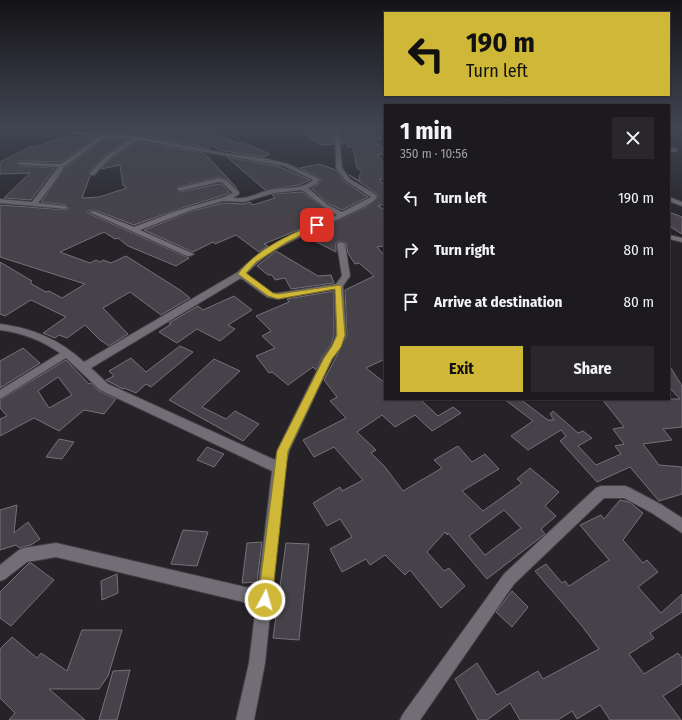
<!DOCTYPE html>
<html lang="en">
<head>
<meta charset="utf-8">
<style>
  body { margin:0; font-family:"Fira Sans Condensed",sans-serif; background:#29272b; color:#f1f3f6; height:100vh; display:flex; flex-direction:column; font-size:15px; white-space:nowrap }
  * { box-sizing:border-box; margin:0 }
  p { font-size:13px; color:#a0a1a4 }
  .icon { flex:none; width:22px; height:22px; fill:none; stroke:currentColor; stroke-width:2; stroke-linecap:round; stroke-linejoin:round }
  .map { position:relative; flex:1; overflow:hidden }
  .details { position:absolute; left:384px; top:104px; width:286px; height:296px; display:flex; flex-direction:column; background:#1c1a1e; border-radius:0px; box-shadow:0 1px 3px #0004,0 0 0 1px #3a383c }
  .details>* { flex:none }
  .top-card { position:absolute; left:384px; top:12px; width:286px; height:84px; border-radius:0px; box-shadow:0 1px 3px #0004,0 0 0 1px #3a383c; background:#cfb837; color:#111; overflow:hidden }
  .pin { position:absolute; display:grid; place-items:center; width:34px; height:34px; color:#fff; margin:-17px; border-radius:8px; box-shadow:0 2px 6px #0006 }
  .me { position:absolute; width:44px; margin:-22px; rotate:6deg; stroke-linejoin:round; filter:drop-shadow(0 0 3px #0008) }
  .turn { display:flex; align-items:center; gap:14px; height:84px; padding:0 16px; font-size:18px }
  .turn .icon { width:52px; height:52px; stroke-width:2.5 }
  .turn b { display:block; font-size:28px; line-height:34px }
  .round { display:grid; place-items:center; flex:none; width:42px; height:42px; border-radius:0px; background:#29272b }
  .head { display:flex; align-items:center; justify-content:space-between; height:68px; padding:0 16px }
  h1 { font-size:24px; font-weight:700; line-height:30px }
  .cta { display:flex; gap:8px; margin-top:auto; padding:8px 16px }
  .cta a { flex:1; height:46px; border-radius:0px; background:#cfb837; color:#111; font-size:16px; font-weight:700; line-height:46px; text-align:center }
  .cta a+a { background:#29272b; color:#f1f3f6 }
  ul { padding:0; list-style:none }
  li { display:flex; align-items:center; gap:12px; height:52px; padding:0 16px }
  li div { flex:1 }
  li b { display:block; font-size:15px }
  li em { font-style:normal }
  .map>svg:first-child { display:block }
  .building { fill:#464249; stroke:#757178; fill-rule:evenodd }
  .lines { fill:none; stroke-linecap:round; stroke-linejoin:round }
  .street-casing { stroke:#444146; stroke-width:2 }
  .street { fill:#726e75; fill-rule:evenodd }
  .route { fill:#cfb837; stroke:#877824 }
</style>
</head>
<body>
<div class="map">
<svg width="682" height="720" viewBox="0 0 682 720">
  <rect width="100%" height="100%" fill="#262328"/>
  <g class="building">
    <polygon points="118,126 164,126 165,129 176,126 189,126 195,129 203,127 238,144 242,142 270,154 263,157 219,150 212,145 209,149 136,134 98,132"/>
    <path d="M346,126H355L365,130L370,129L382,139L373,140L385,150V154L377,155L385,163V178L379,180L385,185V204L378,206L385,210V246L377,247L385,256V359L366,368L385,383V399H420L438,416L453,407L461,413L432,431L415,415L395,427L382,415L357,432L376,450L371,453L385,467L403,491L442,468L434,460L458,446L472,462L485,454L499,469L462,491L483,511L522,483L517,479L530,468L559,492L545,506L556,516L541,529L545,534L487,579L448,533L447,535L445,532L427,552L444,571L449,568L465,586L441,608L410,570L405,575L385,555L370,565L366,559L342,572L330,549L352,537L340,519L327,526L313,503L340,487L342,491L363,480L334,447L314,457L303,440L346,418L330,401L337,397L324,380L347,336L345,290L374,276L359,263L355,264L348,253L346,243L340,241L336,243V252L305,236L366,207L378,198L376,193L349,175L360,181L359,177L362,171L357,168L353,147H348L347,143L342,144L341,131L342,127ZM504,510L521,528L485,555L469,536Z"/>
    <polygon points="325,129 328,130 334,129 334,144 321,145 302,133"/>
    <polygon points="68,136 78,138 84,136 95,137 61,162 18,161 18,164 21,166 55,168 31,200 4,198 30,173 0,174 0,162 30,147 35,147"/>
    <polygon points="105,139 127,140 105,155 89,172 90,176 82,198 99,197 127,188 123,185 120,165 101,169 111,159 137,142 204,153 237,188 228,180 219,177 178,187 176,189 180,192 219,184 222,184 230,193 176,210 134,225 95,210 88,211 88,213 189,258 176,266 128,246 118,238 115,239 104,232 60,252 90,263 96,260 100,262 103,260 111,263 126,256 180,290 190,298 161,315 130,292 103,308 128,334 109,346 102,341 101,341 85,325 67,338 59,335 55,338 43,333 66,317 31,300 5,316 0,314 0,262 32,281 30,283 46,292 49,291 62,298 85,284 0,257 0,205 68,210 68,207 66,205 41,202 65,168"/>
    <polygon points="227,157 280,167 310,180 299,185 265,190"/>
    <polygon points="319,164 336,170 345,182 368,197 342,210 329,204 311,188 316,186 321,181 321,179 300,168"/>
    <polygon points="302,192 334,215 264,244 268,246 259,252 236,235 215,244 213,242 193,252 144,230 192,211 223,203 244,204 250,202 253,205 275,198 272,195 274,194"/>
    <polygon points="669,212 682,217 682,234 669,226"/>
    <polygon points="276,251 318,276 331,275 334,283 291,289 285,278 275,280 272,275 268,275 257,266"/>
    <polygon points="334,291 334,335 331,345 322,357 316,370 313,367 288,385 272,372 269,373 256,356 275,348 262,336 271,331 256,316 289,302 287,299"/>
    <polygon points="234,296 252,310 228,325 235,329 220,341 197,329 177,343 159,332 171,324 169,323 198,306 203,310"/>
    <polygon points="180,346 193,352 151,387 146,384 136,393 124,388 123,389 106,380 114,376 109,371 131,358 146,372"/>
    <polygon points="23,348 40,363 0,388 0,361"/>
    <polygon points="214,359 240,371 202,407 226,419 235,411 259,424 243,441 169,400"/>
    <path d="M66,360L89,384L91,383L99,391L116,399L104,414L84,410L59,431L34,418L0,436V419L7,416L0,408V400ZM58,377L72,395L49,408L38,391Z"/>
    <polygon points="669,365 682,386 682,427 663,429 672,440 643,444 659,465 682,467 682,494 659,501 630,467 597,482 560,441 566,436 561,430 528,450 511,436 533,421 504,399 520,399 548,420 554,420 550,414 553,411 578,433 583,431 592,438 578,446 596,465 621,454 615,446 624,444 613,429 624,427 602,399 680,399 669,387"/>
    <polygon points="59,439 74,442 62,459 46,457"/>
    <polygon points="207,447 224,454 214,467 197,460"/>
    <polygon points="620,500 629,502 643,513 623,540 643,563 647,560 658,572 638,587 661,613 682,594 682,612 650,633 654,638 629,654 644,674 678,653 682,658 682,684 663,696 681,720 610,720 600,705 577,719 572,711 558,720 520,720 510,703 487,720 478,720 455,679 477,663 497,695 538,671 543,679 599,649 582,626 535,571 546,564 562,583 565,581 569,586 609,560 580,525 601,515 604,519"/>
    <polygon points="17,505 14,533 28,522 40,539 31,545 19,548 16,545 0,550 0,510"/>
    <polygon points="183,530 208,532 197,566 171,564"/>
    <polygon points="262,542 257,582 242,583 247,543"/>
    <polygon points="286,543 309,544 299,640 273,638"/>
    <polygon points="29,563 31,563 54,580 11,626 0,618 0,592"/>
    <polygon points="117,574 118,593 102,600 101,581"/>
    <polygon points="512,591 528,607 512,627 496,612"/>
    <polygon points="82,630 122,630 108,676 99,689 49,689 85,720 9,720 15,713 0,698 0,649 12,637 37,658 41,653 67,671"/>
    <polygon points="130,670 117,720 99,720 113,671"/>
  </g>
  <g class="lines">
    <defs>
      <g id="street">
        <path d="M337,126H341L339,131L342,168L350,179L375,194L377,198C371,204 361,208 353,212C316,232 275,242 246,274L272,293H278L336,284L342,276L337,244L341,242L345,244L350,276L343,286L346,335L341,347L332,359L289,451L285,468L265,663L254,720H236L249,663L256,605L56,557L27,562L5,579L0,581V565L19,550L24,548L56,543L258,590L272,471L100,390L66,358L0,399V390L60,353C41,340 23,333 0,330V324C33,328 60,340 84,362L238,272C265,244 301,230 337,215L324,207L302,190L274,193L244,202L223,201L192,210L140,230L194,254L190,256H187L89,212L94,211L134,227L176,211L224,197L233,193L223,183L219,182L180,191L177,189L178,188L219,178L227,181L239,192V194L233,198C248,200 259,192 273,189C287,187 302,190 313,180L284,166L137,140L110,158L94,175H90V173L106,156L131,139L105,137L64,167L59,176L38,203L65,206L67,207V209L0,203V199L32,202L58,167L21,165L19,164V162L61,164L99,136L72,134L74,132L136,136L224,153L268,159L288,164L319,179L320,180L315,185L308,188L328,205L342,212L371,197L346,181L336,168L335,131ZM241,278L267,297L278,299L335,289L336,335L332,346L323,358L279,447L275,460L108,384L91,368Z"/>
        <polygon points="669,147 677,149 678,150 675,152 669,151"/>
        <polygon points="669,197 682,202 682,206 669,201"/>
        <polygon points="669,235 682,238 682,242 669,239"/>
        <polygon points="601,486 625,486 630,488 662,505 682,518 682,533 652,513 624,498 604,498 514,584 420,720 400,720 403,714 504,574 596,488"/>
      </g>
    </defs>
    <use href="#street" class="street-casing"/>
    <use href="#street" class="street"/>
  </g>
  <linearGradient id="sky" x2="0" y2="1"><stop stop-color="#151316"/><stop offset="0.56" stop-color="#414553"/><stop offset="1" stop-color="#414553" stop-opacity="0"/></linearGradient>
  <rect width="682" height="227" fill="url(#sky)"/>
  <path class="route" d="M315,224L321,225L287,242L256,262L246,273L273,293L278,294L341,285L345,335L341,347L332,359L288,451L272,600L270,604L265,606L260,604L258,600L277,451L324,358L332,346L337,335L335,289L278,299L268,296L238,274C257,249 287,236 315,224Z"/>
</svg>
<div class="pin" style="left:317px;top:225px;background:#d93025"><svg class="icon" aria-label="arrive" viewBox="0 0 24 24"><path d="M6 21V4h12l-3 4 3 4H6"/></svg></div>
<svg class="me" style="left:265px;top:600px" viewBox="-20 -20 40 40"><circle r="17" fill="#cfb837" stroke="#fff" stroke-width="3"/><path d="M0-11L8 9 0 5-8 9z" fill="#fff"/></svg>
<div class="top-card">
<div class="turn"><svg class="icon" aria-label="left" viewBox="0 0 24 24"><path d="M17 20v-9H6M10 6l-5 5 5 5"/></svg><div><b>190 m</b>Turn left</div></div>
</div>
<section class="details">
<div class="head"><div><h1>1 min</h1><p>350 m · 10:56</p></div><a class="round"><svg class="icon" aria-label="close" viewBox="0 0 24 24"><path d="M6 6l12 12M18 6L6 18"/></svg></a></div>
<ul>
<li><svg class="icon" aria-label="left" viewBox="0 0 24 24"><path d="M17 20v-9H6M10 6l-5 5 5 5"/></svg><div><b>Turn left</b></div><em>190 m</em></li>
<li><svg class="icon" aria-label="right" viewBox="0 0 24 24"><path d="M7 20v-9h11M14 6l5 5-5 5"/></svg><div><b>Turn right</b></div><em>80 m</em></li>
<li><svg class="icon" aria-label="arrive" viewBox="0 0 24 24"><path d="M6 21V4h12l-3 4 3 4H6"/></svg><div><b>Arrive at destination</b></div><em>80 m</em></li>
</ul>
<div class="cta"><a>Exit</a><a>Share</a></div>
</section>
</div>
</body>
</html>
